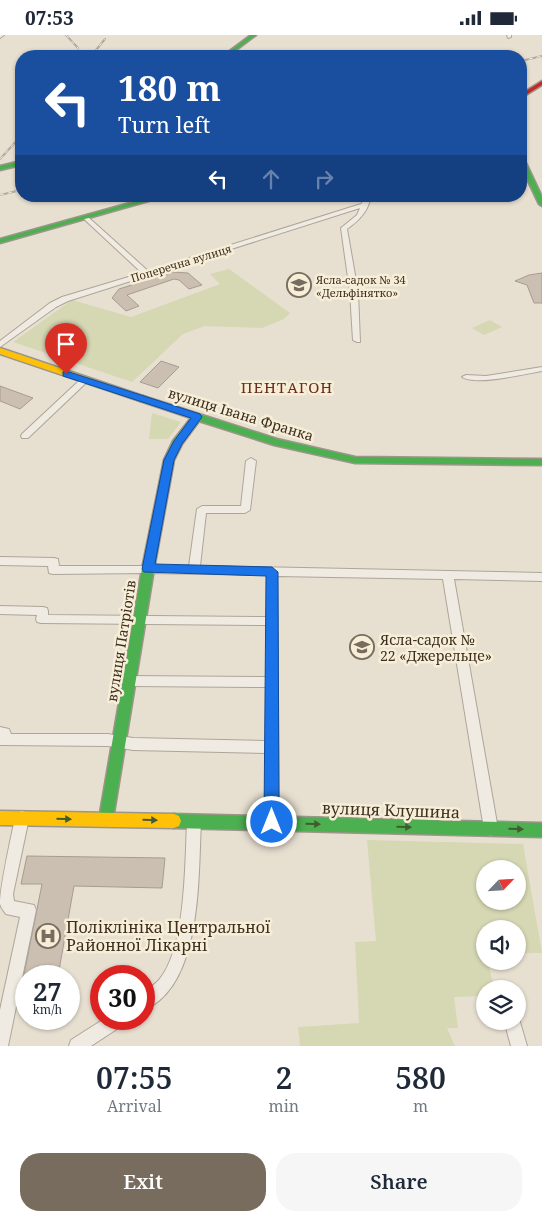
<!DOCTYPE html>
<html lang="en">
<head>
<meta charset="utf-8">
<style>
  body { margin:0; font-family:"Noto Serif",serif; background:#f6f6f7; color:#1f2937; height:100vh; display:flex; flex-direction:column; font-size:19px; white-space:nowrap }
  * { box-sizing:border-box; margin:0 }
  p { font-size:16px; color:#747a83 }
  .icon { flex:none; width:28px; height:28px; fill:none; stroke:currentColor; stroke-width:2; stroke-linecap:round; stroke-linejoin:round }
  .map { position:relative; height:1011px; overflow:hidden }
  .sheet { display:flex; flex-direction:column; background:#fff; flex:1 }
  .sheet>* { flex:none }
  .hud { position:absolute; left:15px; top:15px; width:512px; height:152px; border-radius:20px; box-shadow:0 1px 4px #0004; background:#1a4fa0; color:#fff; overflow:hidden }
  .needle { width:32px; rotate:65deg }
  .controls { position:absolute; left:476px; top:825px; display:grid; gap:10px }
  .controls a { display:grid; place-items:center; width:50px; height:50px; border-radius:50%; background:#fff; box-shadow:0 1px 4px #0004; font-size:25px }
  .speed { position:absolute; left:15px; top:930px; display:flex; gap:10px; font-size:25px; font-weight:700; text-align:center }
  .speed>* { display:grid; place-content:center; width:65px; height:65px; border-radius:50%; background:#fff; box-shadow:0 1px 4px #0004; line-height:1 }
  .speed small { font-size:12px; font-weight:400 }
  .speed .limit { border:8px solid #d22; background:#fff; color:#111 }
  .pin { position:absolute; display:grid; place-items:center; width:42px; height:42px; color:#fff; margin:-51px -21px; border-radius:50% 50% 50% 0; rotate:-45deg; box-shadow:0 0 5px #0007 }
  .pin .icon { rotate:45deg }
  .me { position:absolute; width:55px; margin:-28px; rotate:0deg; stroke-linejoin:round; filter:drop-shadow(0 0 4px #0008) }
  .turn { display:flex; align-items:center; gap:18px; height:105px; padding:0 20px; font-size:22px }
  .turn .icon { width:65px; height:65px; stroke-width:2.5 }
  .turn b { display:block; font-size:35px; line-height:42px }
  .lanes { display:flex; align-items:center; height:48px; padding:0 20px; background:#0003; justify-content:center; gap:25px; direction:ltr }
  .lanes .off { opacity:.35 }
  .eta { display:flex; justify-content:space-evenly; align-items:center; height:85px; text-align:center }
  .eta b { font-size:30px; font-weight:600; line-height:35px }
  .cta { display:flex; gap:10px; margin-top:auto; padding:10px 20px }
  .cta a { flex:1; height:58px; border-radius:20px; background:#786c5e; color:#fff; font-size:20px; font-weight:600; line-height:58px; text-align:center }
  .cta a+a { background:#f6f6f7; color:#1f2937 }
  .status { display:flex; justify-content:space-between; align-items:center; height:35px; padding:0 25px; background:#fff; direction:ltr }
  .status svg { height:14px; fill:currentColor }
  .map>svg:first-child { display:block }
  .green { fill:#d6d7b3; fill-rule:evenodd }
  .building { fill:#cbbfb2; stroke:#a89c90 }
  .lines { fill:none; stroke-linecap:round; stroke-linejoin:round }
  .street-casing { stroke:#ada599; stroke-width:2 }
  .fast-casing { stroke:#9c958a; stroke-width:3 }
  .slow-casing { stroke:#9c958a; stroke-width:3 }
  .jam-casing { stroke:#9c958a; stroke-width:3 }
  .street { fill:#efebe3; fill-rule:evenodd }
  .fast { fill:#4caf50; fill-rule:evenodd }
  .slow { fill:#ffc107; fill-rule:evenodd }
  .jam { fill:#c62828; fill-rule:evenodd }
  .rail-casing { stroke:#afaaa2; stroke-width:2 }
  .rail { stroke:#f7eed8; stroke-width:1; stroke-dasharray:4; stroke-linecap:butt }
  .oneway { fill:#425b31 }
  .route { fill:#1a73e8; stroke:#114b97 }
  .labels { text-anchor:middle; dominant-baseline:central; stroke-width:5; stroke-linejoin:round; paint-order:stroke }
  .far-street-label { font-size:11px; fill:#3d2e20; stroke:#f7eed8 }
  .far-poi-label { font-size:11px; fill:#3d2e20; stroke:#f7eed8; text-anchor:start }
  .street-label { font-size:14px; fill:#3d2e20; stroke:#f7eed8 }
  .poi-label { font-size:14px; fill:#3d2e20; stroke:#f7eed8; text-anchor:start }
  .neighbourhood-label { font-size:15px; letter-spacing:1px; fill:#6b2e1e; stroke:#f7eed8 }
  .near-street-label { font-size:16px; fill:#3d2e20; stroke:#f7eed8 }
  .near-poi-label { font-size:16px; fill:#3d2e20; stroke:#f7eed8; text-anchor:start }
</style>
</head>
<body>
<div class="status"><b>07:53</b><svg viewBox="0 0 49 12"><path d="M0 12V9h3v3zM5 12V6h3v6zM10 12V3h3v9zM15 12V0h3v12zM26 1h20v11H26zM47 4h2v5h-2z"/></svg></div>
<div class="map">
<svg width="542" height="1011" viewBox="0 0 542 1011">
  <rect width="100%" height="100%" fill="#e7e0d1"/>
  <g class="green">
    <polygon points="229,234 290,278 284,284 262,293 205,291 183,299 132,347 13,307 72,265 131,282 220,249 210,239"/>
    <polygon points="490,285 502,292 484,300 472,293"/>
    <polygon points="152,378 181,387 168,404 149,404"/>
    <path d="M367,805L523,809L542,918H518V894H485V926H488L494,954H485V961L454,962L458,993H447L455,1011H300L298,992L359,988L355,907L376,906ZM485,834H518V866H485Z"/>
  </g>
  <g class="building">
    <polygon points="173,237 188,238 202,250 189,254 179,245 174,244 127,260 139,271 126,276 112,263 119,254"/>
    <polygon points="542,238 542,268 534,268 527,250 515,246 529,240"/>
    <polygon points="161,326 179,332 158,353 140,347"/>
    <polygon points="0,351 33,363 20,374 0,366"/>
    <polygon points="27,821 165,823 162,853 74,851 58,941 26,941 26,970 18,970 42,849 21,849"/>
  </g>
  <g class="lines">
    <defs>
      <g id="street">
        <polygon points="0,0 4,0 0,3"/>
        <polygon points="507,0 511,0 511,2 508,3"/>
        <path d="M365,161H371C368,176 360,185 347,194L358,257L360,307H357L353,305L350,257L341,193L357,180L360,173L68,266L56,272L0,312V306L50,268L62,262L142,238L84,184V182H88L148,236L361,169L364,165Z"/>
        <path d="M542,332V336C525,339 475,351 462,342L466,340L486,341Z"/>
        <polygon points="82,343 88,343 89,345 28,403 22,403 21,401 22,399"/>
        <polygon points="251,423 256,426 250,475 245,478 206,478 200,531 542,538 542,546 454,544 498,794 496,799 491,801 486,799 484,794 443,544 277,541 279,787 277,792 272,794 267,792 265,787 266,718 133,715 108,711 0,710 0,692 9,694 11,699 108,699 133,703 266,706 266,652 130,651 126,650 124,646 126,642 130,641 266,642 267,590 41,588 37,587 36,584 37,580 0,579 0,571 43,572 47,573 48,576 48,580 267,582 267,540 148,538 53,539 49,538 48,531 0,530 0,522 54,523 58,524 59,531 189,531 197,474 202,471 241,471 246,426"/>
        <path d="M22,776L27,778L29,783L13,859L14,866L34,870L36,875L8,1011H0V975L20,882L6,879C4,876 1,873 0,869C0,851 11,803 15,783L17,778Z"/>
        <path d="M194,780L199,782L201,787C198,840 203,950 144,975V957C149,953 154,950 159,945C186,913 185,829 187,787L189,782Z"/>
        <polygon points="518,980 527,1011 511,1011 504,986 518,986"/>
        <polygon points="104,984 125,984 123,990 91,1011 69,1011 71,1005"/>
      </g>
      <g id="fast">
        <polygon points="251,0 256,0 228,21 223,21"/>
        <polygon points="521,122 524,124 542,162 542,171 539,169 521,131"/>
        <polygon points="21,126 21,130 0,135 0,131"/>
        <polygon points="155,161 166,161 0,208 0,204"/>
        <polygon points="143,361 277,404 355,422 542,424 542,430 355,428 274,410 199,386 182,409 174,425 154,534 113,784 111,789 106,791 101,789 99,784 142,534 164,425 173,406 191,383 140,366 140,362"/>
        <polygon points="174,779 542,788 542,802 174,793 169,791 167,786 169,781"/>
      </g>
      <g id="slow">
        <polygon points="0,313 146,362 148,364 146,366 140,366 0,319"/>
        <polygon points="0,776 174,779 179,781 181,786 179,791 174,793 0,790"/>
      </g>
      <polygon id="jam" points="542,46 542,50 521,63 521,59"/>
    </defs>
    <use href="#street" class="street-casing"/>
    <use href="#fast" class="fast-casing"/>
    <use href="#slow" class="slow-casing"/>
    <use href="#jam" class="jam-casing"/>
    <use href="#street" class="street"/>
    <use href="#fast" class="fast"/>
    <use href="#slow" class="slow"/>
    <use href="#jam" class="jam"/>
    <defs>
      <g id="rail">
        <polyline points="66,0 78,13 79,21"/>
        <polyline points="87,21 96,15 105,4"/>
        <polyline points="521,26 542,21"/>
        <polyline points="0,124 21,101"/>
        <polyline points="0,160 21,155"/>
      </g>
    </defs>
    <use href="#rail" class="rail-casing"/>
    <use href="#rail" class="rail"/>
  </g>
  <defs><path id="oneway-solid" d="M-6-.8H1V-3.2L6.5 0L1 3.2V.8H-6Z" transform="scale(1.25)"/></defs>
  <g class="oneway">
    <use href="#oneway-solid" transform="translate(64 784) rotate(1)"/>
    <use href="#oneway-solid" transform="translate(150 785) rotate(1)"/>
    <use href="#oneway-solid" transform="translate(313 789) rotate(2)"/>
    <use href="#oneway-solid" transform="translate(404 792) rotate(1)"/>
    <use href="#oneway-solid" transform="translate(516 794) rotate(1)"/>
  </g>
  <polygon class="route" points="66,336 200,379 202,382 182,409 174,425 155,529 272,532 278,537 279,787 277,793 272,795 266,793 264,787 266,541 144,537 142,534 164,425 174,406 191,383 63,341 63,337"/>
  <defs>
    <symbol id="school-ring" viewBox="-11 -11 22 22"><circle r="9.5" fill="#f7eed8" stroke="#786c5e" stroke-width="1.5"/><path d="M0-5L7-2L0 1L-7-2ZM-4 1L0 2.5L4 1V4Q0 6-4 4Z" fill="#786c5e"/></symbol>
    <symbol id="hospital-ring" viewBox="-11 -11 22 22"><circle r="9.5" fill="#f7eed8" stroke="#786c5e" stroke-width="1.5"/><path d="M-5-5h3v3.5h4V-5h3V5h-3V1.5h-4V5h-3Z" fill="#786c5e"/></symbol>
  </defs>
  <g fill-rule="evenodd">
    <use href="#school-ring" x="285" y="236" width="28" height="28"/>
    <use href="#school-ring" x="348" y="598" width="28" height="28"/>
    <use href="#hospital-ring" x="34" y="887" width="28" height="28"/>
  </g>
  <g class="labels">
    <g class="far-street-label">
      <text transform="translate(181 228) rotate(-17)">Поперечна вулиця</text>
    </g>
    <g class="far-poi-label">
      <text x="316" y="244">Ясла-садок № 34<tspan x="316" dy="13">«Дельфінятко»</tspan></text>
    </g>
    <g class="street-label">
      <text transform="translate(241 379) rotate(17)">вулиця Івана Франка</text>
      <text transform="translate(121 606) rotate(-81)">вулиця Патріотів</text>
    </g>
    <g class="poi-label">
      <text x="380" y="604">Ясла-садок №<tspan x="380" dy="16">22 «Джерельце»</tspan></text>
    </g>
    <g class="neighbourhood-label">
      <text x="287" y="352">ПЕНТАГОН</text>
    </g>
    <g class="near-street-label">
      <text transform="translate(391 775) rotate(2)">вулиця Клушина</text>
    </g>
    <g class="near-poi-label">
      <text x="66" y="892">Поліклініка Центральної<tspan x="66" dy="18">Районної Лікарні</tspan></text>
    </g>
  </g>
</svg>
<div class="controls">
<a><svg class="needle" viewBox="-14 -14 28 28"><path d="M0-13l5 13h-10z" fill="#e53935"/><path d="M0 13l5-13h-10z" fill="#747a83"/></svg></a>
<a><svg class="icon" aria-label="sound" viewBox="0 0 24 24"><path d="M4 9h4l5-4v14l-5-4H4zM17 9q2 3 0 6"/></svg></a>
<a><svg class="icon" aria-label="layers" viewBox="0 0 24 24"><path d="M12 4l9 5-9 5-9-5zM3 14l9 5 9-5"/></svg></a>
</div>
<div class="speed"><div>27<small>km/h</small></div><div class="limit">30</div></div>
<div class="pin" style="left:66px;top:339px;background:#d93025"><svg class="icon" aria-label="arrive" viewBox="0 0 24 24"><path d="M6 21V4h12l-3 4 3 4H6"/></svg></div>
<svg class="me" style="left:272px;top:787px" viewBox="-20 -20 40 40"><circle r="17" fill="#1a73e8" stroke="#fff" stroke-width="3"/><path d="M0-11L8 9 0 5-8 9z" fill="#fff"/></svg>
<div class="hud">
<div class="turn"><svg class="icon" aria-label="left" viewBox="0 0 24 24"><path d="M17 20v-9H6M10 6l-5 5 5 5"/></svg><div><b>180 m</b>Turn left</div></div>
<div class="lanes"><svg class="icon" aria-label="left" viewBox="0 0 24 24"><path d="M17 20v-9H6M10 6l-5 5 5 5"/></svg><svg class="icon off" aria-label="ahead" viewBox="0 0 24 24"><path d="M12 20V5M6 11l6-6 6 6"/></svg><svg class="icon off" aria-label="right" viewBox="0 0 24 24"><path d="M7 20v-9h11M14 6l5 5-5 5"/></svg></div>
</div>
</div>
<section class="sheet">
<div class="eta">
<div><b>07:55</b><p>Arrival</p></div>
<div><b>2</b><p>min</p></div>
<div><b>580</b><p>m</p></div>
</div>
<div class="cta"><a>Exit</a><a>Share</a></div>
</section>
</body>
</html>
